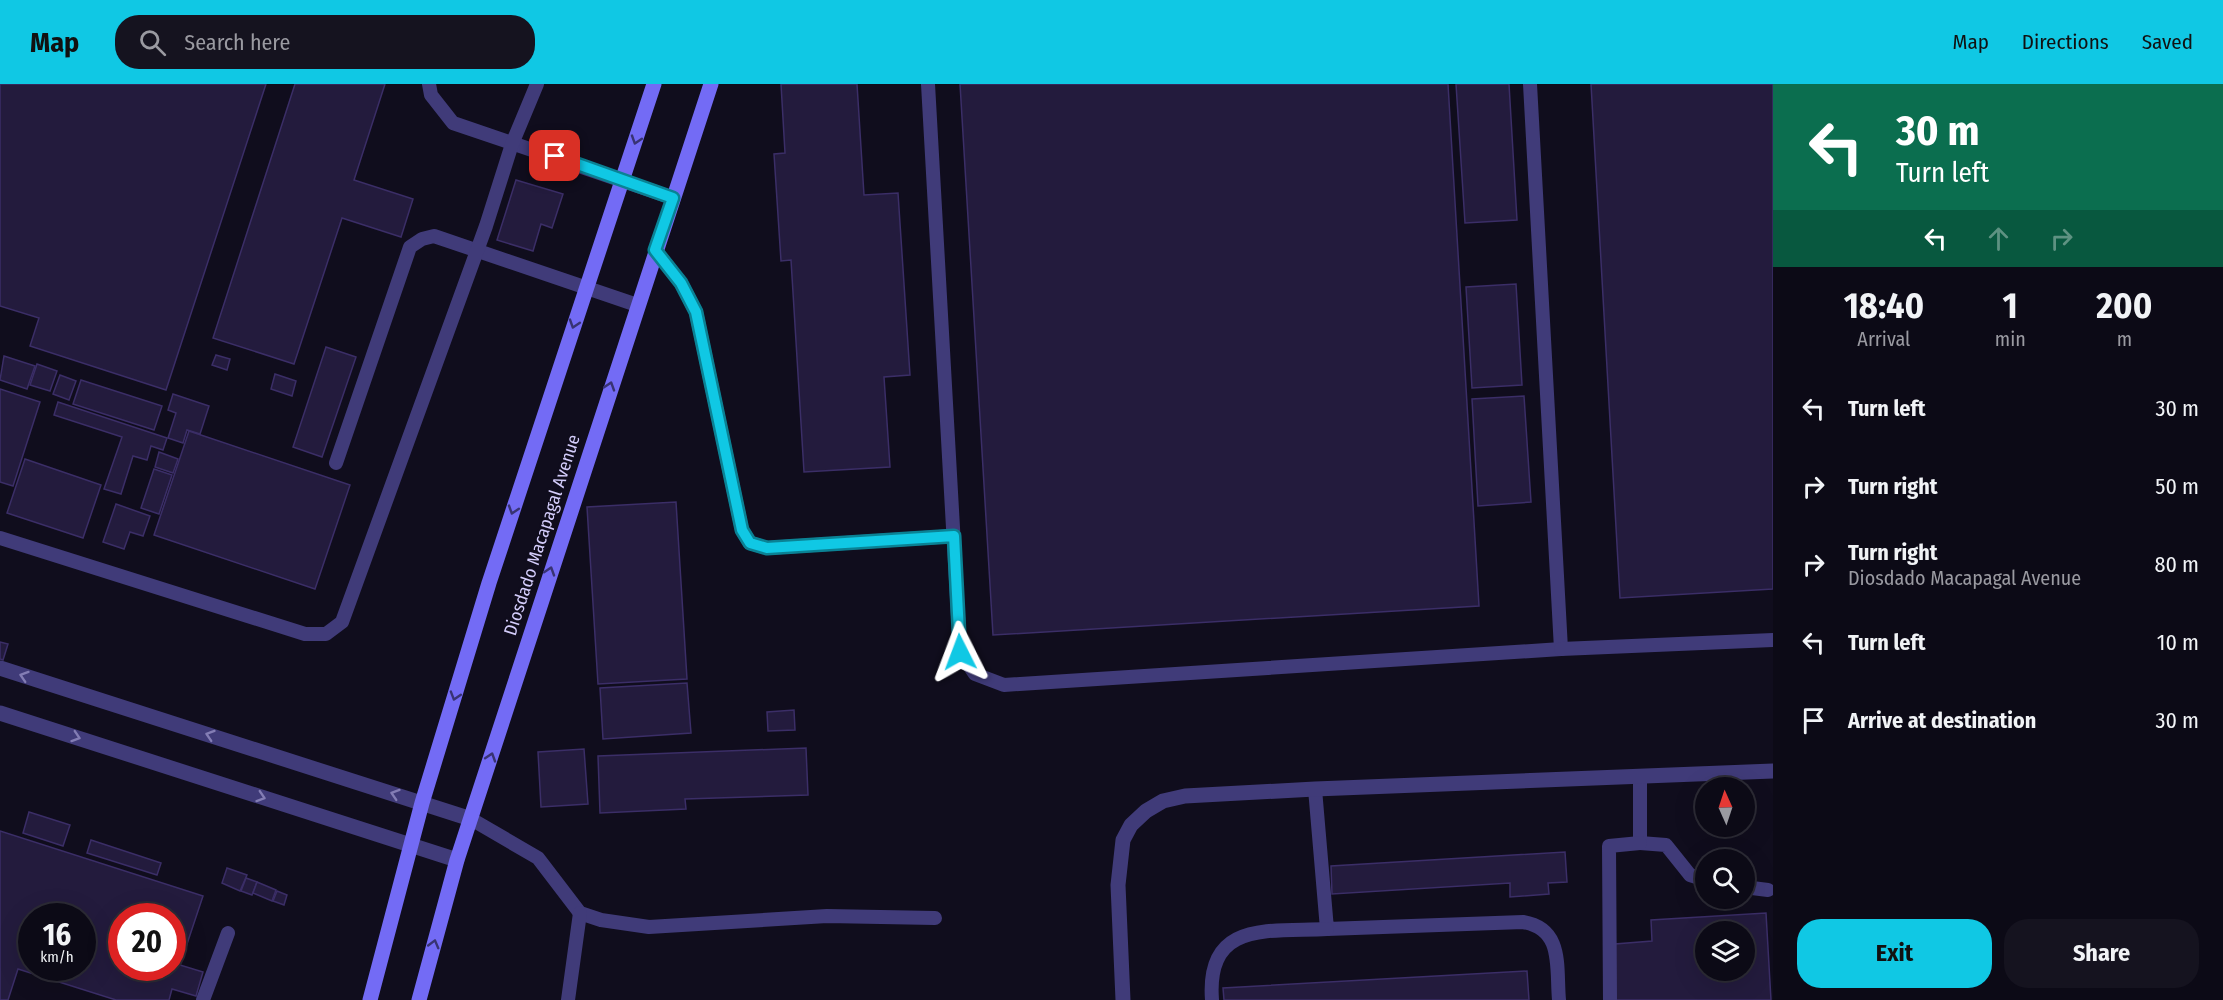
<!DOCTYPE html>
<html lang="en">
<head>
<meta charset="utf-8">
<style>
  body { margin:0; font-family:"Fira Sans Condensed",sans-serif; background:#15131f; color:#f1f3f6; height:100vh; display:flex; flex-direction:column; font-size:22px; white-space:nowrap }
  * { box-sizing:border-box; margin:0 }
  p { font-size:20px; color:#9a9aa1 }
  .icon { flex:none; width:33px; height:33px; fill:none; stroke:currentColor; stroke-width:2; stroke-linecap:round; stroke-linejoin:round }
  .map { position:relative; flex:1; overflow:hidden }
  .side { display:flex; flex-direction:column; background:#0c0a16; width:450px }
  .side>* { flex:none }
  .guide { background:#0b6e4f; color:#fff; overflow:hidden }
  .needle { width:39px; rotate:357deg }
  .fabs { position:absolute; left:1695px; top:693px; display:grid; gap:12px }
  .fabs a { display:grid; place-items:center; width:60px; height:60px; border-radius:50%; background:#0c0a16; box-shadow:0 6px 24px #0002,0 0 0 2px #2c2b35; font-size:30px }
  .speed { position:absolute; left:18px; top:819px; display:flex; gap:12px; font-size:30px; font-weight:700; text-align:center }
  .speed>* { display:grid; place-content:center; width:78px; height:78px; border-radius:50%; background:#0c0a16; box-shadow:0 6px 24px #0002,0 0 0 2px #2c2b35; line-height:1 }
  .speed small { font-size:15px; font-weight:400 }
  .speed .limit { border:9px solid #d22; background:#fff; color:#111 }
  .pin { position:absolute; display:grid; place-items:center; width:51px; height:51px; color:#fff; margin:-26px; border-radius:12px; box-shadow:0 3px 9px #0006 }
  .me { position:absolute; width:66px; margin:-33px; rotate:357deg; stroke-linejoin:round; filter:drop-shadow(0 0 4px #0008) }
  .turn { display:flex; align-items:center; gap:21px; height:126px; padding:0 24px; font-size:27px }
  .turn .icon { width:78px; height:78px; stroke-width:2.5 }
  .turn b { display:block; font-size:42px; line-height:51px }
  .lanes { display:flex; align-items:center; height:57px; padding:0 24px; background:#0003; justify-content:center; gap:30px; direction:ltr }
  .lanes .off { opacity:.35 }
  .eta { display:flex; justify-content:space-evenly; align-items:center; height:102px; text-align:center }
  .eta b { font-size:36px; font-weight:700; line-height:42px }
  .primary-button { display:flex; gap:12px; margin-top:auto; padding:12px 24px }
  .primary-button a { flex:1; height:69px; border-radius:24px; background:#10c8e4; color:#111; font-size:24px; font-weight:700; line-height:69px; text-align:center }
  .primary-button a+a { background:#15131f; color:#f1f3f6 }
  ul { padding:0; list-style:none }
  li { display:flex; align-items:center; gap:18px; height:78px; padding:0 24px }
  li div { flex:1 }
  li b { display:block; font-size:22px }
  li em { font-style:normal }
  header { display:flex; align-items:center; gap:36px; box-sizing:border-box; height:84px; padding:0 30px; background:#10c8e4; color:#111 }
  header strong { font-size:28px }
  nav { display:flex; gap:33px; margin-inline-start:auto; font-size:21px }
  .search { width:420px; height:54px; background:#15131f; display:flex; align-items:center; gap:15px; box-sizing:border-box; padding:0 21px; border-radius:24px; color:#9a9aa1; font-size:22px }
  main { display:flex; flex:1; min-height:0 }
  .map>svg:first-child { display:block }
  .building { fill:#231b3d; stroke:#3b2e67; stroke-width:1.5; fill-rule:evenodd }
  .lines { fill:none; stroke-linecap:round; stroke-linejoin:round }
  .service { stroke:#403b79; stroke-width:14 }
  .minor { stroke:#403b79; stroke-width:15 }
  .secondary { stroke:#736bf5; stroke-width:15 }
  .oneway { stroke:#383373 }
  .oneway2 { stroke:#837db4 }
  .route-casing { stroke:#0a8294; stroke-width:15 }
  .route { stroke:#10c8e4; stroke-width:10 }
  .labels { text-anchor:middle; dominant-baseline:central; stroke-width:4.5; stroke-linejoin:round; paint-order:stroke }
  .street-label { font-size:18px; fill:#d4cdfb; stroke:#100d1d }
</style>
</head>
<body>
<header>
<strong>Map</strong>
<div class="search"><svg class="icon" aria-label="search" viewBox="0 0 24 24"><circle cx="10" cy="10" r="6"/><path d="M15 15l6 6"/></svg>Search here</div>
<nav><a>Map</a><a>Directions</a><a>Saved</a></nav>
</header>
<main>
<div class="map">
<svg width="1773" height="916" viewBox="0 0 1773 916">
  <rect width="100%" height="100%" fill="#100d1d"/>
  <g class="building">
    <polygon points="0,0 266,0 166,306 30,262 39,234 0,222"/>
    <polygon points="295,0 385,0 354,96 413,115 401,153 342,134 294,280 213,254"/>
    <polygon points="781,0 857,0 864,111 898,109 910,291 884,293 890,383 804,388 791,176 781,177 774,70 785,69"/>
    <polygon points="960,0 1448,0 1479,522 993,551"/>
    <polygon points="1456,0 1509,0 1517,136 1465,139"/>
    <polygon points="1591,0 1773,0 1773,505 1620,514"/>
    <polygon points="516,96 563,110 552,144 541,140 533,167 497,156"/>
    <polygon points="1516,200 1522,301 1472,304 1466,203"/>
    <polygon points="326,263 356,273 322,373 293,363"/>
    <polygon points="216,271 230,275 227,286 212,281"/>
    <polygon points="4,272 35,282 27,305 0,296"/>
    <polygon points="37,280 57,287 50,307 30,301"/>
    <polygon points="275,290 296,297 292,312 271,305"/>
    <polygon points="60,291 76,297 69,316 53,310"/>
    <polygon points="81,296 162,322 154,346 73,320"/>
    <polygon points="0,305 40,318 13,402 0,398"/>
    <polygon points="173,310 209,322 200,350 187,346 183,359 168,354 176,329 168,326"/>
    <polygon points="1524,312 1531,418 1478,422 1472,315"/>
    <polygon points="58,318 167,354 163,366 151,362 147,376 133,372 121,410 104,405 122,353 54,331"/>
    <polygon points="189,347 350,401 315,505 154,451"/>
    <polygon points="159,368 178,375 173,389 155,383"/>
    <polygon points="25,375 101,401 83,454 7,429"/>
    <polygon points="154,385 172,391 159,430 141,424"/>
    <polygon points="676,418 687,595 598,600 587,423"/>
    <polygon points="116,420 150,432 143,452 130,448 124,465 103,458"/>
    <polygon points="0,558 8,560 3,576 0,575"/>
    <polygon points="687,599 691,649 603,655 600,604"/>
    <polygon points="794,626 795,646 768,647 767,628"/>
    <polygon points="806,664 808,711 685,715 686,725 600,729 598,672"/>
    <polygon points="584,665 588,720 541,723 538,668"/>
    <polygon points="29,728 70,741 63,762 23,749"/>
    <path d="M0,747L203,812L180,881L203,888L196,912L172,905L169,916H116L18,885L8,916H0ZM32,832H82V884H32ZM122,832H172V884H122Z"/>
    <polygon points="91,756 161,779 157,791 87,769"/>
    <polygon points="1565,768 1567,798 1548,799 1549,810 1510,813 1510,799 1332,810 1331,782"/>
    <polygon points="227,784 247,791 240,807 222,799"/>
    <polygon points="246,794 257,798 252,811 241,807"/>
    <polygon points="257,798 276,806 272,817 253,809"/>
    <polygon points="277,807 287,811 284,821 273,817"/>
    <path d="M1766,829L1771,916H1615V860L1652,857L1651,836ZM1706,848H1744V886H1706Z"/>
    <polygon points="1527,887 1529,916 1224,916 1223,904"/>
  </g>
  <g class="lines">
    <g class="service">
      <polyline points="429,0 431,11 453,39 673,114"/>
      <polyline points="928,0 960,568 975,590 1004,601 1561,565 1530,0"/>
      <polyline points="655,166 681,199 696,228 742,446 750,459 767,464 954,452"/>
      <polyline points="336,379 410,163 422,155 434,152 637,221"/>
      <polyline points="0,454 305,550 326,550 342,538 486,142 512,60 537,0"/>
      <polyline points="1561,565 1773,556"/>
      <polyline points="1640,693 1640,759 1666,761 1690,791 1706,796"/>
      <path d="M1315,705L1327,845L1523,838C1564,845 1556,883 1559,916"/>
      <polyline points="471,735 538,774 580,829 601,836 649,843 827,832 935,834"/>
      <polyline points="1744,803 1768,806"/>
      <polyline points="203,916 228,849"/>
      <polyline points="568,916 580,829"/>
      <path d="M1212,916C1206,836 1269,848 1327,845"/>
      <polyline points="1610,916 1609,762 1640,759"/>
    </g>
    <g class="minor">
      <polyline points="0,584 471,735"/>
      <polyline points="0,629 457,776"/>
      <polyline points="1123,916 1118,801 1123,756 1131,741 1146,727 1163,717 1185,712 1315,705 1773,687"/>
    </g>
    <g class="secondary">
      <polyline points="370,916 422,719 489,499 654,0"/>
      <polyline points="419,916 457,776 711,0"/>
    </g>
  </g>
  <defs><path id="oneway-chevron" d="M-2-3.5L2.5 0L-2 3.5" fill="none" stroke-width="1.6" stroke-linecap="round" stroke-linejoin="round" transform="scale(1.5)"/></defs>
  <g class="oneway">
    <use href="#oneway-chevron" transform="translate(636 56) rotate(108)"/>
    <use href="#oneway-chevron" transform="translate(574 240) rotate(108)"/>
    <use href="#oneway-chevron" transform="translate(610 302) rotate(-72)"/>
    <use href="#oneway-chevron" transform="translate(513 426) rotate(108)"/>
    <use href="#oneway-chevron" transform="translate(550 487) rotate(-72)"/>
    <use href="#oneway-chevron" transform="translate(455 612) rotate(107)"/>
    <use href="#oneway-chevron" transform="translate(491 673) rotate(-72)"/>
    <use href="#oneway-chevron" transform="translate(434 860) rotate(-75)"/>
  </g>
  <g class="oneway2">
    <use href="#oneway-chevron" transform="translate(24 592) rotate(-162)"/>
    <use href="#oneway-chevron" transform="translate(210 651) rotate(-162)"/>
    <use href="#oneway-chevron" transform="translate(76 653) rotate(18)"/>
    <use href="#oneway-chevron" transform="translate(395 710) rotate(-162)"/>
    <use href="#oneway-chevron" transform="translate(261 713) rotate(18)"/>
  </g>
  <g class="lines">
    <defs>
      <polyline id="route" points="555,72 673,114 655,166 681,199 696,228 742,446 750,459 767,464 954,452 960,568"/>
    </defs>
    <use href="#route" class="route-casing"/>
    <use href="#route" class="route"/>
  </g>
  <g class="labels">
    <g class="street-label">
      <text transform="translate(542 451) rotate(-72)">Diosdado Macapagal Avenue</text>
    </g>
  </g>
</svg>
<div class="fabs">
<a><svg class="needle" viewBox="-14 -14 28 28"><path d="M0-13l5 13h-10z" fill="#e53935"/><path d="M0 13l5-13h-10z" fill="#9a9aa1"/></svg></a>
<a><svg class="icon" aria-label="search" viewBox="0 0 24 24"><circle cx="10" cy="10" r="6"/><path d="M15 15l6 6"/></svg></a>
<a><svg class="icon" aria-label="layers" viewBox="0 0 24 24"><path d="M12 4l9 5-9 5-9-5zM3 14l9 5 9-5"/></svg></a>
</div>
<div class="speed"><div>16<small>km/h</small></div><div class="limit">20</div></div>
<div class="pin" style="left:555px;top:72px;background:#d93025"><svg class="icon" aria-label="arrive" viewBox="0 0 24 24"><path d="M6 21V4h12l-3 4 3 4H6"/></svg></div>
<svg class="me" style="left:960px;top:568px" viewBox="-20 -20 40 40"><path d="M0-17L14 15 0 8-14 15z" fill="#10c8e4" stroke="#fff" stroke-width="4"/></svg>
</div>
<section class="side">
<div class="guide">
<div class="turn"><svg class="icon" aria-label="left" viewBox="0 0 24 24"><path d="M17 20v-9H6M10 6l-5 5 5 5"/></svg><div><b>30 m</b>Turn left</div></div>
<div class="lanes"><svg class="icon" aria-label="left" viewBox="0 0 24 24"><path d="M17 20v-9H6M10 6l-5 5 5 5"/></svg><svg class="icon off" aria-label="ahead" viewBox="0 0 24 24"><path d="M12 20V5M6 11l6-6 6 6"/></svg><svg class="icon off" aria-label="right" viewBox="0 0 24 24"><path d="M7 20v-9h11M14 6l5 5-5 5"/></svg></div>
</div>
<div class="eta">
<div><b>18:40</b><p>Arrival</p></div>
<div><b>1</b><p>min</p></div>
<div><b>200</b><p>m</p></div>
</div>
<ul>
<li><svg class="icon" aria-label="left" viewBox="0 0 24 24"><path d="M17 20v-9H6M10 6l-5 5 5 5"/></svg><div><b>Turn left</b></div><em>30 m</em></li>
<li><svg class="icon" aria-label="right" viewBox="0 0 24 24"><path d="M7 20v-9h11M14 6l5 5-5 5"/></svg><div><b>Turn right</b></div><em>50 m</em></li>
<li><svg class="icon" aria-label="right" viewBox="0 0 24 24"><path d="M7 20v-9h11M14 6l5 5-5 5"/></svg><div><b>Turn right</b><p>Diosdado Macapagal Avenue</p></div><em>80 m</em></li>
<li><svg class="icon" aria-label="left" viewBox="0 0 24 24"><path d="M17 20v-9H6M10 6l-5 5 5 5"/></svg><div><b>Turn left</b></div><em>10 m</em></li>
<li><svg class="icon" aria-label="arrive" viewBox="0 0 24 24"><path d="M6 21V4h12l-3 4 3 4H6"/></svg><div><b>Arrive at destination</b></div><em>30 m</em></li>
</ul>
<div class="primary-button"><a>Exit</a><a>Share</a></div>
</section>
</main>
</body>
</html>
